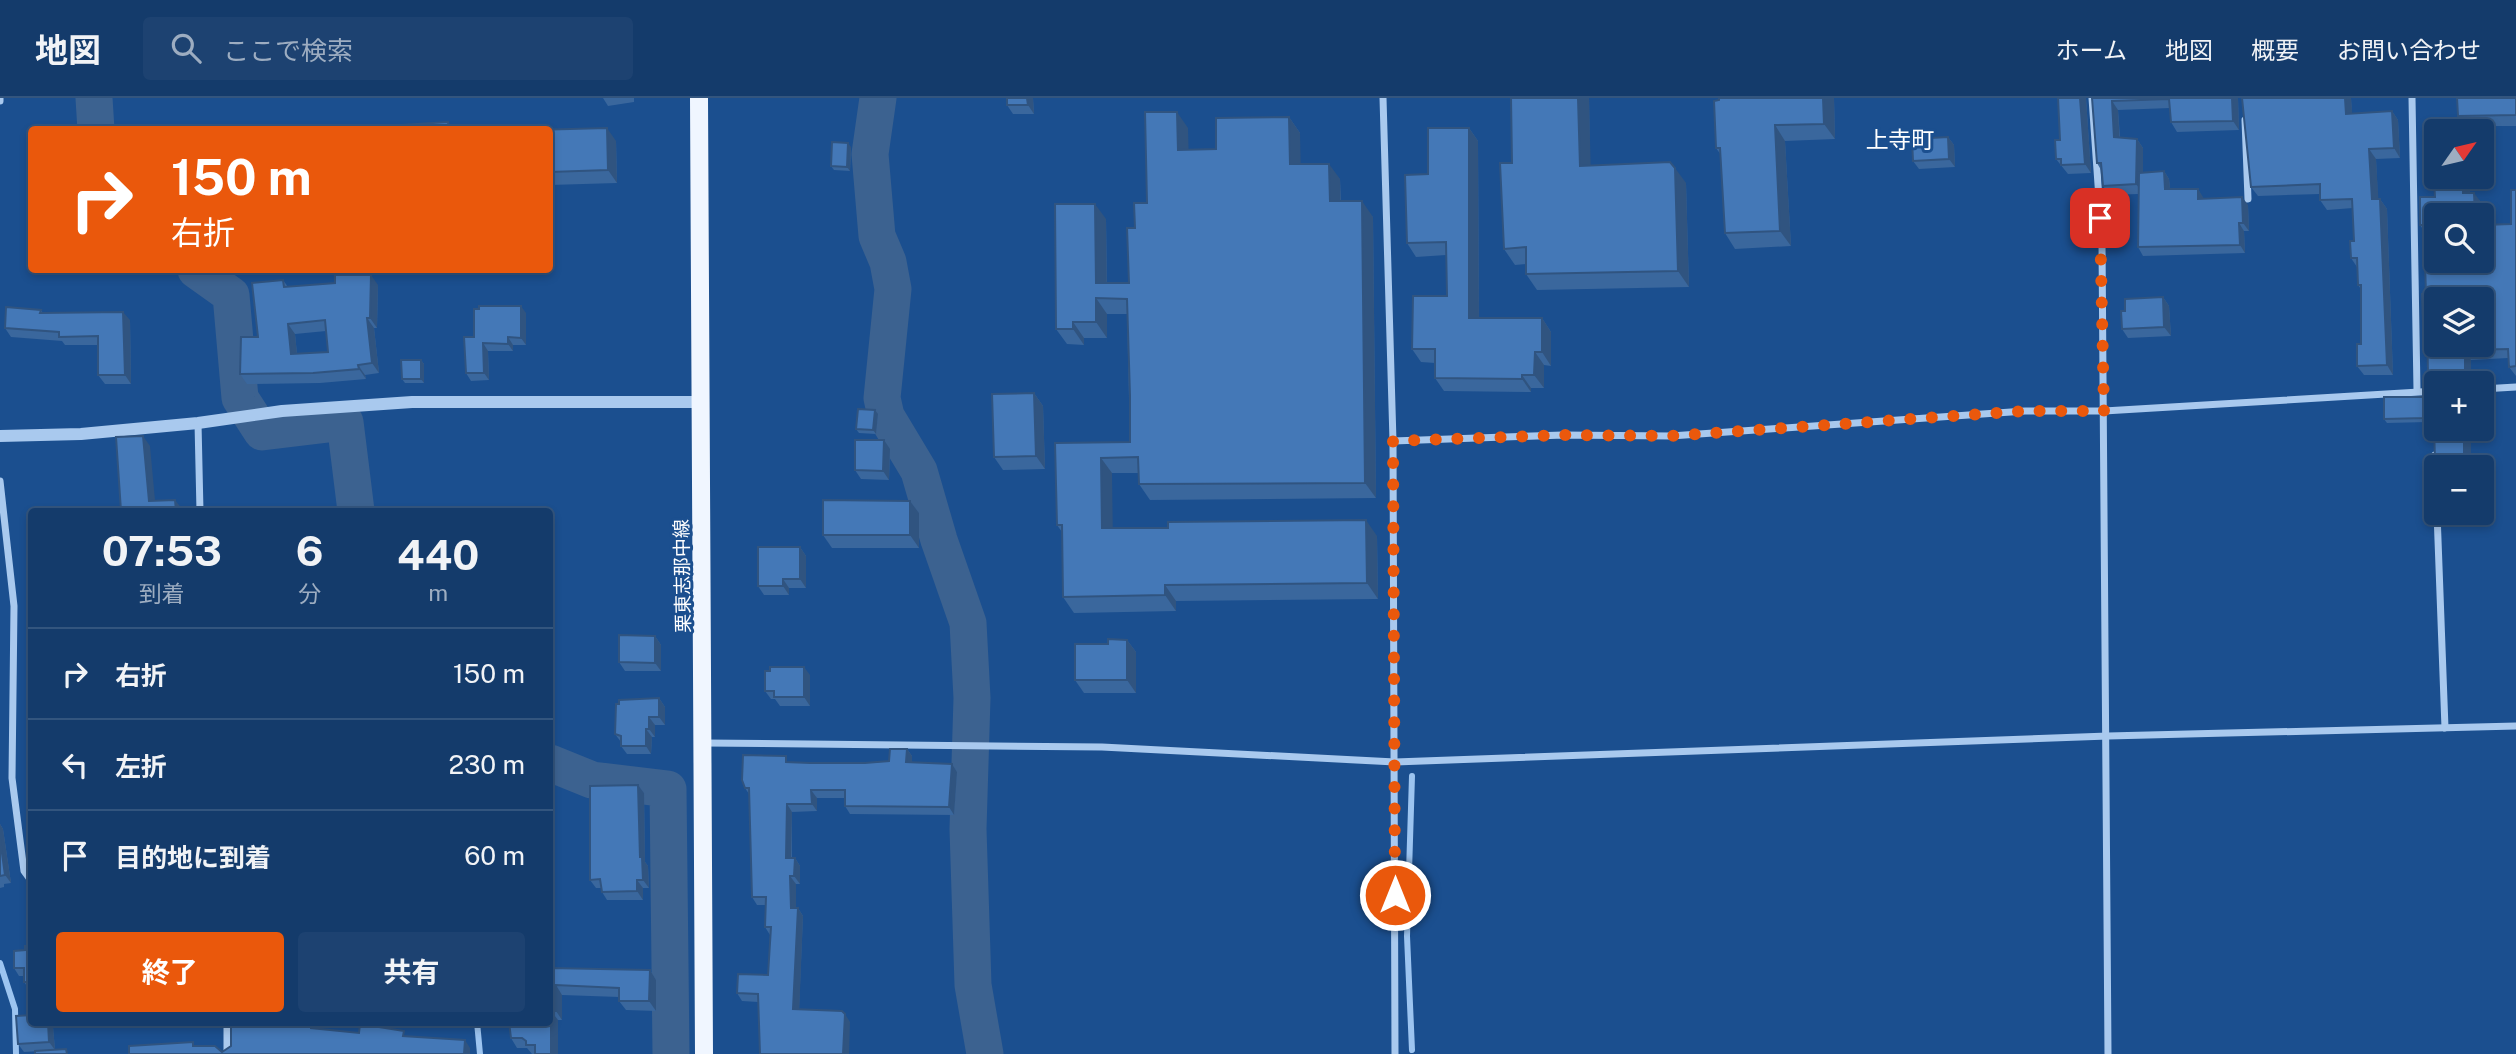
<!DOCTYPE html>
<html lang="ja">
<head>
<meta charset="utf-8">
<style>
  body { margin:0; font-family:"Public Sans","Noto Sans JP",sans-serif; background:#1d4271; color:#f1f3f6; height:100vh; display:flex; flex-direction:column; font-size:26px; white-space:nowrap }
  * { box-sizing:border-box; margin:0 }
  p { font-size:23px; color:#9dadc1 }
  .icon { flex:none; width:38px; height:38px; fill:none; stroke:currentColor; stroke-width:2; stroke-linecap:round; stroke-linejoin:round }
  .map { position:relative; flex:1; overflow:hidden }
  .drawer { position:absolute; left:28px; top:410px; width:525px; height:518px; display:flex; flex-direction:column; background:#143b6b; border-radius:7px; box-shadow:0 4px 10px #0003,0 0 0 2px #33557e }
  .drawer>* { flex:none }
  .guide { position:absolute; left:28px; top:28px; width:525px; height:147px; border-radius:7px; box-shadow:0 4px 10px #0003,0 0 0 2px #33557e; background:#ea580c; color:#fff; overflow:hidden }
  .needle { width:46px; rotate:56deg }
  .tools { position:absolute; left:2424px; top:21px; display:grid; gap:14px }
  .tools a { display:grid; place-items:center; width:70px; height:70px; border-radius:7px; background:#143b6b; box-shadow:0 4px 10px #0003,0 0 0 2px #33557e; font-size:35px }
  .pin { position:absolute; display:grid; place-items:center; width:60px; height:60px; color:#fff; margin:-30px; border-radius:14px; box-shadow:0 4px 10px #0006 }
  .me { position:absolute; width:77px; margin:-38px; rotate:0deg; stroke-linejoin:round; filter:drop-shadow(0 0 5px #0008) }
  .turn { display:flex; align-items:center; gap:24px; height:147px; padding:0 28px; font-size:32px }
  .turn .icon { width:91px; height:91px; stroke-width:2.5 }
  .turn b { display:block; font-size:49px; line-height:60px }
  .eta { display:flex; justify-content:space-evenly; align-items:center; height:119px; text-align:center }
  .eta b { font-size:42px; font-weight:700; line-height:49px }
  .button { display:flex; gap:14px; margin-top:auto; padding:14px 28px }
  .button a { flex:1; height:80px; border-radius:7px; background:#ea580c; color:#fff; font-size:28px; font-weight:700; line-height:80px; text-align:center }
  .button a+a { background:#1d4271; color:#f1f3f6 }
  ul { padding:0; list-style:none }
  li { display:flex; align-items:center; gap:21px; height:91px; padding:0 28px; border-top:2px solid #33557e }
  li div { flex:1 }
  li b { display:block; font-size:26px }
  li em { font-style:normal }
  header { display:flex; align-items:center; gap:42px; box-sizing:border-box; height:98px; padding:0 35px; background:#143b6b; border-bottom:2px solid #33557e }
  header strong { font-size:33px }
  nav { display:flex; gap:38px; margin-inline-start:auto; font-size:24px }
  .search { width:490px; height:63px; background:#1d4271; display:flex; align-items:center; gap:18px; box-sizing:border-box; padding:0 24px; border-radius:7px; color:#9dadc1; font-size:26px }
  .map>svg:first-child { display:block }
  .lines { fill:none; stroke-linecap:round; stroke-linejoin:round }
  .stream { stroke:#9cc4f0; stroke-width:6 }
  .river { stroke:#3c6290; stroke-width:37 }
  .minor { stroke:#a9c9ee; stroke-width:7 }
  .tertiary { stroke:#a9c9ee; stroke-width:12 }
  .primary { stroke:#f0f6ff; stroke-width:18 }
  .wall { fill:#3a679d; fill-rule:evenodd }
  .shaded-wall { fill:#305480 }
  .building { fill:#4478b7; stroke:#305480; stroke-width:2; fill-rule:evenodd }
  .route { stroke:#ea580c; stroke-width:12; stroke-dasharray:0 21.6 }
  .labels { text-anchor:middle; dominant-baseline:central; stroke-width:6; stroke-linejoin:round; paint-order:stroke }
  .street-label { font-size:19px; fill:#fff; stroke:#1b4f8f }
  .quarter-label { font-size:23px; fill:#fff; stroke:#1b4f8f }
</style>
</head>
<body>
<header>
<strong>地図</strong>
<div class="search"><svg class="icon" aria-label="search" viewBox="0 0 24 24"><circle cx="10" cy="10" r="6"/><path d="M15 15l6 6"/></svg>ここで検索</div>
<nav><a>ホーム</a><a>地図</a><a>概要</a><a>お問い合わせ</a></nav>
</header>
<div class="map">
<svg width="2516" height="956" viewBox="0 0 2516 956">
  <rect width="100%" height="100%" fill="#1b4f8f"/>
  <g class="lines">
    <g class="stream">
      <polyline points="0,865 15,911 16,956"/>
      <polyline points="477,924 480,956"/>
      <polyline points="1412,952 1407,838 1412,678"/>
    </g>
    <g class="river">
      <polyline points="94,0 96,32"/>
      <polyline points="878,0 870,56 877,138 888,164 893,191 882,300 886,318 919,373 939,442 968,525 972,600 968,731 973,887 985,956"/>
      <polyline points="196,172 231,197 240,300 262,334 345,324 356,413"/>
      <polyline points="550,665 592,682 668,691 671,956"/>
    </g>
    <g class="minor">
      <polyline points="1383,0 1393,343 1395,956"/>
      <polyline points="2092,0 2102,144 2108,956"/>
      <polyline points="2412,0 2417,292"/>
      <polyline points="0,3 0,0"/>
      <polyline points="2245,22 2248,101"/>
      <polyline points="2482,291 2516,289"/>
      <polyline points="198,325 200,413"/>
      <polyline points="1393,343 1563,337 1671,338 2025,313 2104,313 2436,293"/>
      <polyline points="2435,357 2436,380"/>
      <polyline points="0,383 14,508 12,680 24,773 32,784"/>
      <polyline points="2437,415 2445,630"/>
      <polyline points="705,645 1102,649 1395,664 2108,638 2516,628"/>
      <polyline points="227,956 227,924"/>
    </g>
    <polyline class="tertiary" points="0,338 81,336 198,325 282,313 412,304 701,304"/>
    <polyline class="primary" points="699,0 704,956"/>
  </g>
  <g class="wall">
    <polygon points="603,0 634,0 634,4 608,8"/>
    <polygon points="1007,0 1033,0 1034,16 1013,16 1007,7"/>
    <polygon points="1511,0 1589,0 1590,67 1686,85 1689,189 1537,192 1526,176 1526,166 1515,167 1504,151 1512,65"/>
    <polygon points="1834,0 1835,41 1785,43 1791,148 1735,151 1725,135 1721,57 1716,50"/>
    <polygon points="2058,0 2086,0 2091,75 2068,76 2056,61 2060,42"/>
    <polygon points="2092,0 2238,0 2239,32 2177,34 2171,24 2170,10 2118,12 2120,39 2137,41 2143,50 2143,75 2164,73 2169,81 2170,91 2198,91 2203,101 2248,107 2249,133 2244,133 2245,155 2143,158 2138,149 2138,96 2110,97 2103,88 2101,72 2097,65"/>
    <polygon points="2242,0 2351,0 2352,16 2392,13 2398,22 2400,60 2376,61 2378,101 2380,101 2387,111 2393,277 2364,277 2357,268 2361,246 2361,191 2358,187 2357,169 2351,160 2354,143 2353,110 2327,112 2320,102 2320,96 2258,98 2251,89"/>
    <polygon points="2516,0 2516,28 2465,28 2458,18"/>
    <polygon points="1289,19 1300,35 1300,66 1340,81 1341,103 1373,119 1376,400 1150,402 1139,386 1139,375 1112,375 1112,430 1377,438 1378,501 1176,503 1176,513 1074,515 1063,499 1062,434 1057,427 1055,345 1130,344 1127,216 1107,216 1107,240 1084,240 1084,247 1067,246 1056,231 1106,121 1107,185 1129,185 1135,130 1147,105 1188,30 1188,51 1216,51"/>
    <polygon points="1469,30 1478,43 1479,220 1542,220 1551,234 1551,268 1544,267 1544,290 1531,290 1531,294 1444,293 1435,280 1435,265 1421,264 1412,251 1447,198 1446,157 1416,159 1407,145 1428,76"/>
    <polygon points="550,32 616,43 617,85 550,87"/>
    <polygon points="1948,39 1954,47 1955,69 1919,71 1913,63"/>
    <polygon points="851,49 850,73 834,72 831,68"/>
    <polygon points="2470,86 2470,95 2481,104 2481,117 2436,117 2482,163 2482,118 2482,127 2511,126 2516,92 2516,278 2509,269 2508,260 2471,262 2471,285 2436,285 2471,369 2439,369 2435,364 2434,285 2428,277 2427,231 2423,225 2430,165 2429,137 2427,137 2420,127 2435,99"/>
    <path d="M283,182L288,189L378,187L377,230H374L379,275L365,277L366,281L320,285L247,286L240,276L258,239ZM326,233L328,254L297,256L295,236Z"/>
    <polygon points="2163,199 2169,208 2171,238 2128,240 2122,231 2125,213"/>
    <polygon points="41,212 43,215 130,222 131,286 105,286 98,277 98,247 65,247 62,243 11,239 5,230"/>
    <polygon points="526,215 526,247 513,247 513,253 488,253 489,282 471,283 466,275 474,239"/>
    <polygon points="421,262 424,266 424,285 405,285 402,281"/>
    <polygon points="1034,295 1043,308 1045,371 1003,372 994,359"/>
    <polygon points="2424,299 2427,304 2428,324 2387,325 2384,321"/>
    <polygon points="878,316 876,336 859,335 856,331"/>
    <polygon points="890,351 889,382 861,381 855,372"/>
    <polygon points="910,403 919,415 919,450 832,450 823,437"/>
    <polygon points="800,449 806,458 806,490 789,490 789,497 764,497 758,488"/>
    <polygon points="655,538 661,547 661,573 625,573 619,564"/>
    <polygon points="1127,542 1136,554 1136,595 1084,595 1075,582 1108,546"/>
    <polygon points="810,577 810,608 780,608 775,601 771,601 765,593"/>
    <polygon points="659,600 665,609 665,627 655,627 655,639 652,639 651,656 627,656 621,648 621,644 615,636"/>
    <polygon points="907,651 912,658 912,664 952,666 957,674 954,717 850,716 845,708 845,700 817,700 817,713 792,714 792,760 795,760 800,768 800,786 796,786 796,810 798,810 803,818 799,911 850,924 758,904 742,903 737,895 768,877 770,837 765,829 766,807 757,807 752,799 749,696 745,690 790,664 810,665 865,665 889,663"/>
    <polygon points="638,687 644,695 645,764 648,768 649,790 643,790 643,802 607,802 602,794 601,790 596,790 590,782"/>
    <polygon points="0,726 3,731 11,785 4,786 4,789 0,790"/>
    <polygon points="32,848 32,892 30,892 24,884 24,878 19,878 14,870 25,852"/>
    <polygon points="550,870 650,872 656,882 656,913 626,912 619,903 619,899 562,897 562,922 558,922 558,956 532,956 527,950 517,950 511,940 509,927 496,927 493,924 550,924"/>
    <polygon points="32,924 162,924 162,929 53,929 55,952 24,954 18,946"/>
  </g>
  <g class="shaded-wall">
    <polygon points="1027,0 1033,0 1034,16 1028,7"/>
    <polygon points="1578,0 1589,0 1591,83 1580,68"/>
    <polygon points="1823,0 1834,0 1835,41 1824,26"/>
    <polygon points="2080,0 2086,0 2091,75 2085,66"/>
    <polygon points="2232,0 2238,0 2239,32 2233,23"/>
    <polygon points="2345,0 2351,0 2353,25 2346,16"/>
    <polygon points="2112,3 2118,12 2120,48 2114,39"/>
    <polygon points="2392,13 2398,22 2400,60 2394,50"/>
    <polygon points="1177,14 1188,30 1189,67 1178,52"/>
    <polygon points="1289,19 1300,35 1301,82 1290,66"/>
    <polygon points="1775,27 1785,43 1791,148 1780,133"/>
    <polygon points="607,30 616,43 617,85 608,72"/>
    <polygon points="1469,30 1478,43 1479,233 1469,220"/>
    <polygon points="1948,39 1954,47 1955,69 1949,61"/>
    <polygon points="2137,41 2143,50 2143,95 2136,86"/>
    <polygon points="848,45 851,49 850,73 847,69"/>
    <polygon points="2369,51 2376,61 2379,111 2372,101"/>
    <polygon points="1329,66 1340,81 1341,119 1330,103"/>
    <polygon points="1675,70 1686,85 1689,189 1678,173"/>
    <polygon points="2164,73 2169,81 2171,99 2165,91"/>
    <polygon points="2463,79 2465,79 2470,86 2470,105 2463,95"/>
    <polygon points="2198,91 2203,99 2204,109 2198,101"/>
    <polygon points="2474,95 2481,104 2481,117 2475,117"/>
    <polygon points="2242,99 2248,107 2249,133 2243,125"/>
    <polygon points="2380,101 2387,111 2393,277 2387,267"/>
    <polygon points="1362,103 1373,119 1376,400 1365,385"/>
    <polygon points="1095,106 1106,121 1107,201 1096,185"/>
    <polygon points="2239,125 2244,133 2245,155 2240,147"/>
    <polygon points="371,177 378,187 377,230 370,220"/>
    <polygon points="2163,199 2169,208 2171,238 2164,229"/>
    <polygon points="1096,200 1107,216 1107,240 1096,224"/>
    <polygon points="521,208 526,215 526,247 521,240"/>
    <polygon points="123,214 130,222 131,286 125,277"/>
    <polygon points="367,220 374,230 379,275 372,265"/>
    <polygon points="1542,220 1551,234 1551,268 1542,254"/>
    <polygon points="1073,224 1084,240 1084,247 1073,231"/>
    <polygon points="288,226 295,236 298,266 291,256"/>
    <polygon points="508,239 513,247 513,253 508,246"/>
    <polygon points="483,245 488,253 489,282 484,275"/>
    <polygon points="2465,252 2471,262 2471,285 2465,285"/>
    <polygon points="1535,254 1544,267 1544,290 1534,277"/>
    <polygon points="421,262 424,266 424,285 421,281"/>
    <polygon points="358,267 365,277 366,281 359,271"/>
    <polygon points="1522,277 1531,290 1531,294 1522,281"/>
    <polygon points="1034,295 1043,308 1045,371 1036,358"/>
    <polygon points="2424,299 2427,304 2428,324 2425,320"/>
    <polygon points="875,312 878,316 876,336 873,332"/>
    <polygon points="2464,331 2471,331 2471,369 2468,369 2464,364"/>
    <polygon points="143,338 150,348 156,413 149,403"/>
    <polygon points="884,342 890,351 889,382 883,373"/>
    <polygon points="1101,360 1112,375 1113,446 1102,430"/>
    <polygon points="175,402 183,412 183,413 176,413"/>
    <polygon points="910,403 919,415 919,450 910,437"/>
    <polygon points="1366,422 1377,438 1378,501 1367,485"/>
    <polygon points="800,449 806,458 806,490 800,481"/>
    <polygon points="783,481 789,490 789,497 783,488"/>
    <polygon points="1165,487 1176,503 1176,513 1165,497"/>
    <polygon points="655,538 661,547 661,573 655,565"/>
    <polygon points="1127,542 1136,554 1136,595 1127,582"/>
    <polygon points="804,569 810,577 810,608 804,599"/>
    <polygon points="659,600 665,609 665,627 659,619"/>
    <polygon points="649,619 655,627 655,639 649,631"/>
    <polygon points="646,631 652,639 651,656 646,648"/>
    <polygon points="907,651 912,658 912,671 906,664"/>
    <polygon points="952,666 957,674 954,717 949,709"/>
    <polygon points="638,687 644,695 645,764 648,768 649,790 643,782 640,759"/>
    <polygon points="811,692 817,700 817,713 812,706"/>
    <polygon points="787,706 792,714 791,767 786,760"/>
    <polygon points="0,726 3,731 11,785 5,777 0,741"/>
    <polygon points="795,760 800,768 800,786 794,778"/>
    <polygon points="790,778 796,786 796,818 791,810"/>
    <polygon points="637,782 643,790 643,802 637,793"/>
    <polygon points="798,810 803,818 799,919 793,911"/>
    <polygon points="650,872 656,882 656,913 649,903"/>
    <polygon points="556,887 562,897 562,922 556,913"/>
    <polygon points="551,913 558,922 558,956 551,956"/>
    <polygon points="845,916 850,924 849,956 843,956"/>
    <polygon points="48,924 50,924 53,929 55,952 49,944"/>
    <polygon points="311,924 317,924 317,938 311,930"/>
    <polygon points="465,942 470,950 470,956 464,956"/>
  </g>
  <g class="building">
    <polygon points="1007,0 1027,0 1028,7 1007,7"/>
    <polygon points="1511,0 1578,0 1580,68 1670,64 1675,70 1678,173 1526,176 1526,149 1504,151 1500,65 1512,65"/>
    <polygon points="1719,0 1823,0 1824,26 1775,27 1780,133 1725,135 1720,50 1716,50 1714,3 1719,2"/>
    <polygon points="2058,0 2080,0 2085,66 2061,67 2061,61 2056,61 2055,42 2060,42"/>
    <polygon points="2092,0 2232,0 2233,23 2171,24 2169,1 2112,3 2114,39 2137,41 2136,86 2103,88 2101,65 2097,65"/>
    <polygon points="2242,0 2345,0 2346,16 2392,13 2394,50 2369,51 2372,101 2380,101 2387,267 2357,268 2357,246 2361,246 2361,187 2358,187 2357,160 2351,160 2350,143 2354,143 2352,101 2320,102 2320,86 2251,89"/>
    <polygon points="2457,0 2516,0 2516,17 2458,18"/>
    <polygon points="1145,14 1177,14 1178,52 1216,51 1216,20 1289,19 1290,66 1329,66 1330,103 1362,103 1365,385 1139,386 1138,359 1101,360 1102,430 1168,430 1168,424 1366,422 1367,485 1165,487 1165,497 1063,499 1062,427 1057,427 1055,345 1130,344 1130,298 1127,201 1096,200 1096,224 1073,224 1073,231 1056,231 1055,106 1095,106 1096,185 1129,185 1127,130 1135,130 1134,105 1147,105"/>
    <polygon points="448,24 449,32 403,32 402,27"/>
    <polygon points="607,30 608,72 550,74 550,32 532,32"/>
    <polygon points="1428,30 1469,30 1469,220 1542,220 1542,254 1535,254 1534,277 1522,277 1522,281 1435,280 1435,251 1412,251 1413,198 1447,198 1446,144 1407,145 1405,77 1428,76"/>
    <polygon points="1948,39 1949,61 1913,63 1912,41"/>
    <polygon points="832,44 848,45 847,69 831,68"/>
    <polygon points="2164,73 2165,91 2198,91 2198,101 2242,99 2243,125 2239,125 2240,147 2138,149 2139,75"/>
    <path d="M2446,79H2463V95H2474L2475,117H2436V163H2482V127L2511,126V92H2516V268L2509,269L2508,251L2465,252V285H2436V331H2464V364H2435L2433,288L2435,282L2428,277L2427,225H2423L2422,196H2426L2425,165H2430L2429,127H2420V99H2435L2434,83L2446,82ZM2436,201H2482V247H2436Z"/>
    <path d="M335,177H371L370,220H367L372,265L358,267L359,271L313,275L240,276L241,239H258L252,185L283,182L284,189L335,185ZM325,222L328,254L291,256L288,226Z"/>
    <polygon points="2163,199 2164,229 2122,231 2121,213 2125,213 2125,201"/>
    <polygon points="479,208 521,208 521,240 508,239 508,246 483,245 484,275 466,275 464,239 474,239 474,211 479,211"/>
    <polygon points="6,209 41,212 40,215 123,214 125,277 98,277 98,238 59,239 59,234 5,230"/>
    <polygon points="401,262 421,262 421,281 402,281"/>
    <polygon points="1034,295 1036,358 994,359 992,296"/>
    <polygon points="2384,299 2424,299 2425,320 2384,321"/>
    <polygon points="858,311 875,312 873,332 856,331"/>
    <polygon points="143,338 149,403 175,402 176,413 121,413 116,339"/>
    <polygon points="855,342 884,342 883,373 855,372"/>
    <polygon points="823,402 910,403 910,437 823,437"/>
    <polygon points="758,449 800,449 800,481 783,481 783,488 758,488"/>
    <polygon points="619,537 655,538 655,565 619,564"/>
    <polygon points="1108,541 1127,542 1127,582 1075,582 1075,546 1108,546"/>
    <polygon points="770,569 804,569 804,599 774,599 774,593 765,593 765,573 770,573"/>
    <polygon points="659,600 659,619 649,619 649,631 646,631 646,648 621,648 621,638 615,636 616,606 619,606 619,602"/>
    <polygon points="890,651 907,651 906,664 952,666 949,709 845,708 845,692 811,692 812,706 787,706 786,760 795,760 794,778 790,778 791,810 798,810 793,911 842,913 845,916 843,956 760,956 758,896 737,895 738,876 768,877 771,829 765,829 766,799 752,799 749,690 745,690 742,682 743,657 786,658 786,664 810,665 865,665 889,663"/>
    <polygon points="638,687 640,759 642,759 643,782 637,782 637,793 602,794 600,781 590,782 590,688"/>
    <polygon points="0,741 5,777 0,778"/>
    <polygon points="25,848 32,848 32,884 24,884 24,870 14,870 14,853 25,852"/>
    <polygon points="550,870 650,872 649,903 619,903 619,890 556,887 556,913 551,913 551,956 535,956 535,947 526,947 526,943 522,940 511,940 509,924 550,924"/>
    <polygon points="32,917 32,924 48,924 49,944 18,946 16,918"/>
    <polygon points="231,924 311,924 311,930 359,935 360,926 404,933 403,938 465,942 464,956 129,956 129,948 193,944 193,948 215,948 222,954 231,948"/>
    <polygon points="66,951 67,956 35,956 35,953"/>
  </g>
  <g class="lines">
    <polyline class="route" points="1395,797 1393,343 1563,337 1671,338 2025,313 2104,313 2100,120"/>
  </g>
  <g class="labels">
    <g class="street-label">
      <text transform="translate(682 478) rotate(-91)">栗東志那中線</text>
    </g>
    <g class="quarter-label">
      <text x="1900" y="41">上寺町</text>
    </g>
  </g>
</svg>
<div class="tools">
<a><svg class="needle" viewBox="-14 -14 28 28"><path d="M0-13l5 13h-10z" fill="#e53935"/><path d="M0 13l5-13h-10z" fill="#9dadc1"/></svg></a>
<a><svg class="icon" aria-label="search" viewBox="0 0 24 24"><circle cx="10" cy="10" r="6"/><path d="M15 15l6 6"/></svg></a>
<a><svg class="icon" aria-label="layers" viewBox="0 0 24 24"><path d="M12 4l9 5-9 5-9-5zM3 14l9 5 9-5"/></svg></a>
<a>+</a>
<a>−</a>
</div>
<div class="pin" style="left:2100px;top:120px;background:#d93025"><svg class="icon" aria-label="arrive" viewBox="0 0 24 24"><path d="M6 21V4h12l-3 4 3 4H6"/></svg></div>
<svg class="me" style="left:1395px;top:797px" viewBox="-20 -20 40 40"><circle r="17" fill="#ea580c" stroke="#fff" stroke-width="3"/><path d="M0-11L8 9 0 5-8 9z" fill="#fff"/></svg>
<div class="guide">
<div class="turn"><svg class="icon" aria-label="right" viewBox="0 0 24 24"><path d="M7 20v-9h11M14 6l5 5-5 5"/></svg><div><b>150 m</b>右折</div></div>
</div>
<section class="drawer">
<div class="eta">
<div><b>07:53</b><p>到着</p></div>
<div><b>6</b><p>分</p></div>
<div><b>440</b><p>m</p></div>
</div>
<ul>
<li><svg class="icon" aria-label="right" viewBox="0 0 24 24"><path d="M7 20v-9h11M14 6l5 5-5 5"/></svg><div><b>右折</b></div><em>150 m</em></li>
<li><svg class="icon" aria-label="left" viewBox="0 0 24 24"><path d="M17 20v-9H6M10 6l-5 5 5 5"/></svg><div><b>左折</b></div><em>230 m</em></li>
<li><svg class="icon" aria-label="arrive" viewBox="0 0 24 24"><path d="M6 21V4h12l-3 4 3 4H6"/></svg><div><b>目的地に到着</b></div><em>60 m</em></li>
</ul>
<div class="button"><a>終了</a><a>共有</a></div>
</section>
</div>
</body>
</html>
